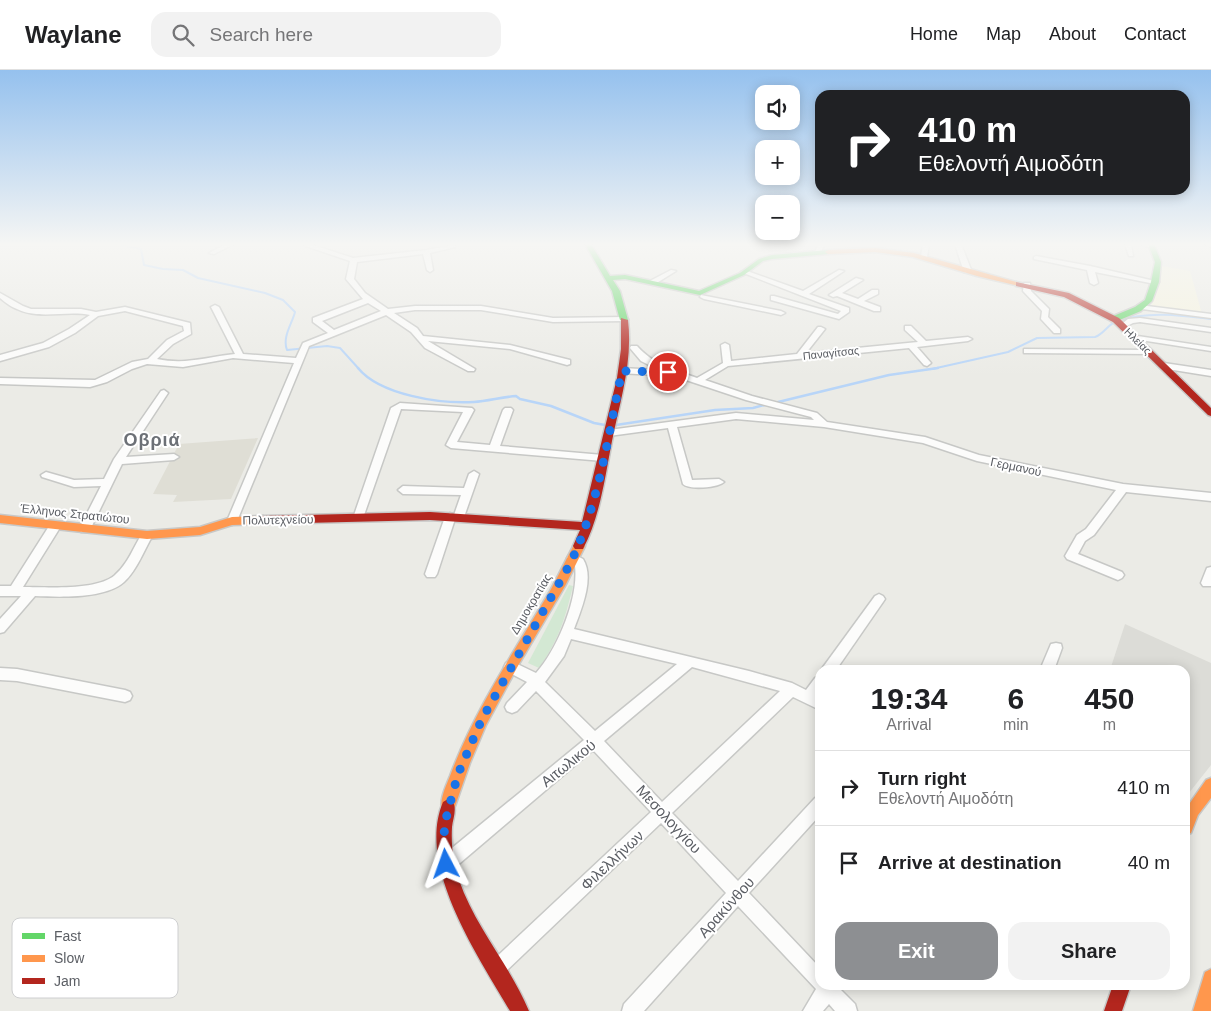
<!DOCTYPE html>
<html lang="en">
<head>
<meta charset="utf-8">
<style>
  body { margin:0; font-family:Helvetica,sans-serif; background:#f2f2f2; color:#202124; height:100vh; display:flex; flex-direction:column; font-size:19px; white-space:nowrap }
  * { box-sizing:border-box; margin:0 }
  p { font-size:16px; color:#757577 }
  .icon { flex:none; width:28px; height:28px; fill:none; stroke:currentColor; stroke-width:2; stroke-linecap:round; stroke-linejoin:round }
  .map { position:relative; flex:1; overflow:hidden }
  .panel { position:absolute; left:815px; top:595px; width:375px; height:325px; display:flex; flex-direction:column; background:#fff; border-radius:15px; box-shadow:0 2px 12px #0003 }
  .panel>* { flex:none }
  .banner { position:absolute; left:815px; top:20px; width:375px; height:105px; border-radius:15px; box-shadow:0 2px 12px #0003; background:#202124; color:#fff; overflow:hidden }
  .fabs { position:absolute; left:755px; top:15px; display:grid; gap:10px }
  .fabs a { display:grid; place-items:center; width:45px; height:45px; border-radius:10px; background:#fff; box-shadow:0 2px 12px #0003; font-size:25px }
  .pin { position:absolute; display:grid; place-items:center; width:42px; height:42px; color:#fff; margin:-21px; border:2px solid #fff; border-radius:50%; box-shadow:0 1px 5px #0007 }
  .me { position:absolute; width:55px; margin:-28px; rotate:356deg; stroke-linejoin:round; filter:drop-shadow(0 0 4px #0008) }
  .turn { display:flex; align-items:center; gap:18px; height:105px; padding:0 20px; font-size:22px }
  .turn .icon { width:65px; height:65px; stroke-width:2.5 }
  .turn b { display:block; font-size:35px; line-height:42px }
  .eta { display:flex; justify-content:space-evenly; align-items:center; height:85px; text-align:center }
  .eta b { font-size:30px; font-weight:800; line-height:35px }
  .button { display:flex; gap:10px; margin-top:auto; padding:10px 20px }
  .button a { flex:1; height:58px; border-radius:15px; background:#8d8f92; color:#fff; font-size:20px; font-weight:800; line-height:58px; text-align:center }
  .button a+a { background:#f2f2f2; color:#202124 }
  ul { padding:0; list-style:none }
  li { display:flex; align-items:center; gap:15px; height:75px; padding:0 20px; border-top:1px solid #e0e0e0 }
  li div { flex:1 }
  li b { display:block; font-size:19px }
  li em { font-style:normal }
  header { display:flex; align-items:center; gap:30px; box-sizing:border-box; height:70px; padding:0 25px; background:#fff; border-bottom:1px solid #e0e0e0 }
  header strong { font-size:24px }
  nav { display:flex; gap:28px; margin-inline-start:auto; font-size:18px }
  .search { width:350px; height:45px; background:#f2f2f2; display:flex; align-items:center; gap:12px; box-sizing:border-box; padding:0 18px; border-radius:15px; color:#757577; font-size:19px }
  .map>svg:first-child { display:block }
  .commercial { fill:#f5f3de }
  .industrial { fill:#dcdcd7 }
  .education { fill:#dfded5 }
  .green { fill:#d3e8d3 }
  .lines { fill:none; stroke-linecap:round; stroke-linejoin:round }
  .stream-far1 { stroke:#b8d5f8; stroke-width:2 }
  .stream { stroke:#b8d5f8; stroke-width:2.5 }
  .street-casing { stroke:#c7c8c6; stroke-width:3 }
  .fast-casing { stroke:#c8c8c7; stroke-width:3 }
  .slow-casing { stroke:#c8c8c7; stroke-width:3 }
  .jam-casing { stroke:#c8c8c7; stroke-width:3 }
  .street { fill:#fcfcfb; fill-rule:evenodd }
  .fast { fill:#63d668; fill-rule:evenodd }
  .slow { fill:#ff974d; fill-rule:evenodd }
  .jam { fill:#b3261e; fill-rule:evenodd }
  .route { stroke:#1a73e8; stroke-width:9; stroke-dasharray:0 16.2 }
  .labels { text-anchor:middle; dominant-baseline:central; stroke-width:4; stroke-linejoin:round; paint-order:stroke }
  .far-street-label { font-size:11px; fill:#5b5e64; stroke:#fff }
  .street-label { font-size:12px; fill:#5b5e64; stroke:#fff }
  .near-street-label { font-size:15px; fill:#5b5e64; stroke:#fff }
  .district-label { font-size:18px; font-weight:bold; letter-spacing:1px; fill:#6c7076; stroke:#fff }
  .key { fill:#fff; stroke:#cecfd0; stroke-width:1 }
  .key-label { font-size:14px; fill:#5b5e64 }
</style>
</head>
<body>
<header>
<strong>Waylane</strong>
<div class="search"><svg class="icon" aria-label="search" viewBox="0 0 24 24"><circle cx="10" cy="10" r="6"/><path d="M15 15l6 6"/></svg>Search here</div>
<nav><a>Home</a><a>Map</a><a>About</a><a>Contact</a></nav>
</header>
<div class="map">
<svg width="1211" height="941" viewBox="0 0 1211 941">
  <rect width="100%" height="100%" fill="#ebebe6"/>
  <polygon class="commercial" points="1161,196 1190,201 1202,244 1151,236 1159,215"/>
  <polygon class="industrial" points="1125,554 1211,593 1211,695 1185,728 1185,600 1110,600"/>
  <polygon class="education" points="258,368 231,429 173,432 177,425 153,424 179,374"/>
  <path class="green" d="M569,515L573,516C565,549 559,569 539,598L528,593Z"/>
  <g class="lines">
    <g class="stream-far1">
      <path d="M117,174L141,179L144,195L163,199L183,200L198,208L265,223L283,230L295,242C292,254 282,267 287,280L327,276L340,278L359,299"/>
      <path d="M932,299L1008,282L1037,268L1095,267C1104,264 1108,254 1117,251C1148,241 1179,245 1211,249"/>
    </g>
    <g class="stream">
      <path d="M358,298C380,325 440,334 474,332C488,331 502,327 516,326L520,329L551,336L594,353L605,355"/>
      <polyline points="774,333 889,305 938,298"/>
      <polyline points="616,355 715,340 753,338 768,334"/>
    </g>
    <defs>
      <g id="street">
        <polygon points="226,174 234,174 214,184 209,183"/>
        <path d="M300,174H310L353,188L426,180L455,175V177L430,183L433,200L430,202L427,200L423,184L357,192L354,209L365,223L388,239L415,236H481L553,248L624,247L628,249L624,251L553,252L481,240H415L394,243L417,258L423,266L510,275L570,290V294L567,295L510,279L428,271L475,299L474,301H468L425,278L411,262L386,245L314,274L309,276L307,281L237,451L232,455L227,451L294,293L233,288L183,297L147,294L132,299L107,312L90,317L0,314V308L95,310L132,292L148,289L167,270L184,261L183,256L125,241L98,246L75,263L49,277L0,291V285L43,273L69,259L90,245C67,240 39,250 17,239C11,237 5,232 0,228V223L23,236L31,239H81L96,242L125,237L190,253L191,264L173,274L157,289C186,295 206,287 235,284L211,237L215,235L219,237L243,284L296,288L303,273L328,263L313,252V248L363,229L346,209L350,191ZM368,233L381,241L334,260L322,251Z"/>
        <polygon points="819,174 825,174 820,183 818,184 815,182"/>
        <polygon points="923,174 929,174 927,187 924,189 921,187"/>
        <polygon points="955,174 961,174 972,202 970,203 964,202"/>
        <polygon points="1125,174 1131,174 1133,186 1129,186"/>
        <polygon points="1139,174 1152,174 1155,176 1152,178"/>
        <polygon points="1205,174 1211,174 1211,177"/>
        <polygon points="1036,186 1090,196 1159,212 1155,214 1095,202 1098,213 1094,215 1090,213 1087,200 1034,189 1034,187"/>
        <polygon points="671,200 676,201 655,214 648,212"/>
        <polygon points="839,200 844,201 809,224 849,238 849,242 839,249 771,230 771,226 774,226 838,244 841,241 741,202 747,201 803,221"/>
        <polygon points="856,208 863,210 842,223 858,229 872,220 878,220 878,224 864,231 880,237 880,241 874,241 837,226 833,227 829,225"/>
        <polygon points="1024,213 1030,213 1031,221 1049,239 1048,247 1060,259 1060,263 1054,263 1041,249 1042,241 1023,221"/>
        <polygon points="701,225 781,241 785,243 781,245 704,229 700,227"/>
        <polygon points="1139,235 1211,244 1211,248 1142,239 1139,239"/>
        <polygon points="1140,248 1211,258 1211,262 1140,252 1133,253 1123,258 1119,256 1128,249"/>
        <path d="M905,256H911L926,271L968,267L972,269L968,271L917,277L931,293L927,296L924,295L909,278L728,296L705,310L752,326L817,343L827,352L925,367L979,385L1123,414L1211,423V431L1126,422L1094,465L1085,471L1078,484L1122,502L1124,505L1122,508L1118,510L1067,489L1065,486L1077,465L1086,459L1116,420L977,391L923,373L824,357L736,349L677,357L692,410L719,409L724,412C718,418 689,420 683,414L668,358L609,366L604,363L609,360L736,343L814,350L811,347L746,330L674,306L619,303L618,301L622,298L659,300L641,291L630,278L631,276H637C654,295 674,300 697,308L723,293L721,275L725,273L729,275L731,291L797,284L818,257H821L825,259L806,283L918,272L905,260Z"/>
        <polygon points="1131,265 1211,277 1211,281 1134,269 1130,267"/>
        <polygon points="1024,279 1149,280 1153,282 1149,284 1027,283 1024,283"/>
        <polygon points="1164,293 1211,300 1211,306 1161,298 1160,296"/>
        <polygon points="164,320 168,323 126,387 174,384 179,387 174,390 122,394 89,462 81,462 79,459 101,416 74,417 42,407 41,405 46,402 74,410 104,409 114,389 161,321"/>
        <polygon points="400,333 472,338 474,340 457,372 490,375 503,340 505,338 511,338 513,340 500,376 603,385 608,388 603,391 451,378 446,375 463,342 401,339 363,448 362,451 354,451 353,448 391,338"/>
        <polygon points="474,401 479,404 464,447 459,451 455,449 437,504 435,507 427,507 425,504 445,447 450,443 454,445 461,425 403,424 398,420 403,416 464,418 469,404"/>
        <path d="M55,452L61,456L23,517C46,517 97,521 115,505C128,494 134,476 143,462H151L153,465C144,480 137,500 124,512C105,529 60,527 35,526L4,562L0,563V549L21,526H0V516H11L51,453Z"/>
        <path d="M573,484L583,489C595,508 581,540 574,559L749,601L792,613L806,620L815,608L820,606V623L818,626L820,627V640L793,627L672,743L738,811L815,728L820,725V745L749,823L820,898V915H840L839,918L855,934L857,941H835L829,934L823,941H803L816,919L738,836L644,941H622L624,934L726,823L661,753L502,905L496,908L490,905L487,899L490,893L651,742L593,680L453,799L447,801L441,799L439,793L441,787L584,670L536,621L517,641L512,643L507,641L505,637L507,633L527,612L506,601L504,597L506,593L511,591L536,603C557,580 579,528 575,496L567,488L569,485ZM571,569L677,594L595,661L545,612L564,586ZM692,597L780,621L662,732L604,671Z"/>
        <polygon points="1211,497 1211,516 1203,516 1201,513 1207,498"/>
        <polygon points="879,524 883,526 885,529 883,532 836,600 821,600 875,526"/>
        <polygon points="1056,573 1061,574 1062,578 1054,600 1040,600 1051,574"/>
        <polygon points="0,598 17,599 125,620 130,622 132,626 130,630 125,632 17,611 0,610"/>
      </g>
      <g id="fast">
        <polygon points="585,174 591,174 610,206 625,205 699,221 740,203 759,189 772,185 828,180 831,182 828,184 772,189 763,191 744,205 700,225 625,209 613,210 620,221 628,250 624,252 620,250 612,221"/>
        <polygon points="1148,174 1154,174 1161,192 1159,212 1152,231 1141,241 1117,251 1111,251 1111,247 1135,237 1145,230 1151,212 1155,192"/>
      </g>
      <g id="slow">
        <polygon points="875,178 914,183 1023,214 1019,216 977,206 913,187 875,182 828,184 825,182 828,180"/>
        <polygon points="0,445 147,461 200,457 232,447 263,446 268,450 263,454 232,455 200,465 147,469 0,453"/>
        <path d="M579,472L585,476L565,516L519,594L486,655L470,693L453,742L448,745L443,742C438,732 446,716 450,706C475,639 514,582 550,521C559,505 566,489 575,473Z"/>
        <polygon points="1211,708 1211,728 1198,745 1191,763 1185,765 1185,740 1206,710"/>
        <polygon points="1211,899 1211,941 1193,941 1205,902"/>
      </g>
      <g id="jam">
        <polygon points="1016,212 1069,223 1119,248 1211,338 1211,346 1208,345 1113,252 1064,227 1016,216"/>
        <path d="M621,248L628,250C633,292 620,331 612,371C605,407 600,447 583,479H575L573,476L580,460L430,450L263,454L258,450L263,446L430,442L582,452L617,308L621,279Z"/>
        <path d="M448,729L453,732C457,740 453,748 452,757C451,775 453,793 459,810C475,857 510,895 529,941H510C478,886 416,796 443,732Z"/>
        <polygon points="1113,915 1131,915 1122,941 1104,941"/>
      </g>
    </defs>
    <use href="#street" class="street-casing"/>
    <use href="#fast" class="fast-casing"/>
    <use href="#slow" class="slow-casing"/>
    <use href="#jam" class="jam-casing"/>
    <use href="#street" class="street"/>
    <use href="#fast" class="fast"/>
    <use href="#slow" class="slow"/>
    <use href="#jam" class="jam"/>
  </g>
  <linearGradient id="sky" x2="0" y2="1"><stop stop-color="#95c1ee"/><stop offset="0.57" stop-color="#f6f6f4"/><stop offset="1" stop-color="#f6f6f4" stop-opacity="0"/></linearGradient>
  <rect width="1211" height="306" fill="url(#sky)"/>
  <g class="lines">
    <path class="route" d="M446,794L444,756L458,704L482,649L570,494C599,434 608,366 622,301L668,302"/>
  </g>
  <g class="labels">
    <g class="far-street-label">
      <text transform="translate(1138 271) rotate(44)">Ηλείας</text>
      <text transform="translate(831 283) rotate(-6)">Παναγίτσας</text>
    </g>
    <g class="street-label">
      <text transform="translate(1016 397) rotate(12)">Γερμανού</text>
      <text transform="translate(75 444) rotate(6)">Έλληνος Στρατιώτου</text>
      <text transform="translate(278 450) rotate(-1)">Πολυτεχνείου</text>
      <text transform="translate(531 534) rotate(-59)">Δημοκρατίας</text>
    </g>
    <g class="near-street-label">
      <text transform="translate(568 693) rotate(-39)">Αιτωλικού</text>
      <text transform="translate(669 749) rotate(47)">Μεσολογγίου</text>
      <text transform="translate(612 790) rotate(-43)">Φιλελλήνων</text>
      <text transform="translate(726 837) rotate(-48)">Αρακύνθου</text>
    </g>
    <g class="district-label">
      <text x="152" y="370">Οβριά</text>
    </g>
  </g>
  <rect x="12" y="848" width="166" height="80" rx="8" class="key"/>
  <rect x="22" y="863" width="23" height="6" fill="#63d668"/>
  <rect x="22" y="885" width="23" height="7" fill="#ff974d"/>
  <rect x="22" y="908" width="23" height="6" fill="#b3261e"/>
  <g class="key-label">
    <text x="54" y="871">Fast</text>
    <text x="54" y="893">Slow</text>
    <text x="54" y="916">Jam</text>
  </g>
</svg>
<div class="fabs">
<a><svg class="icon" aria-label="sound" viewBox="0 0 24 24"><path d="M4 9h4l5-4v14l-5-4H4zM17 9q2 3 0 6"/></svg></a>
<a>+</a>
<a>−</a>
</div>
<div class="pin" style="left:668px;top:302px;background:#d93025"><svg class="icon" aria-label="arrive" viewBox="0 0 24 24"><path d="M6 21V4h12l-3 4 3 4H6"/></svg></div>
<svg class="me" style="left:446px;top:794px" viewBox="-20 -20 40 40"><path d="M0-17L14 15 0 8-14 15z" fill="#1a73e8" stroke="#fff" stroke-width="4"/></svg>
<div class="banner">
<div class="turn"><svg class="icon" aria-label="right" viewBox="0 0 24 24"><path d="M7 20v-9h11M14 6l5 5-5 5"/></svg><div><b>410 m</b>Εθελοντή Αιμοδότη</div></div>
</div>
<section class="panel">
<div class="eta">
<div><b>19:34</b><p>Arrival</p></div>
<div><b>6</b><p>min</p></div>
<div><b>450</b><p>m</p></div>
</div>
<ul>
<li><svg class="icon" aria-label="right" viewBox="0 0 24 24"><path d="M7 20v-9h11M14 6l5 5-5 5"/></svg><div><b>Turn right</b><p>Εθελοντή Αιμοδότη</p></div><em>410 m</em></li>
<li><svg class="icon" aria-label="arrive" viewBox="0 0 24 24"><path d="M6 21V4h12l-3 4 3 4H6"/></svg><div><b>Arrive at destination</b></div><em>40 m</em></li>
</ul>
<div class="button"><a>Exit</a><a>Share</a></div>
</section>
</div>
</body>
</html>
